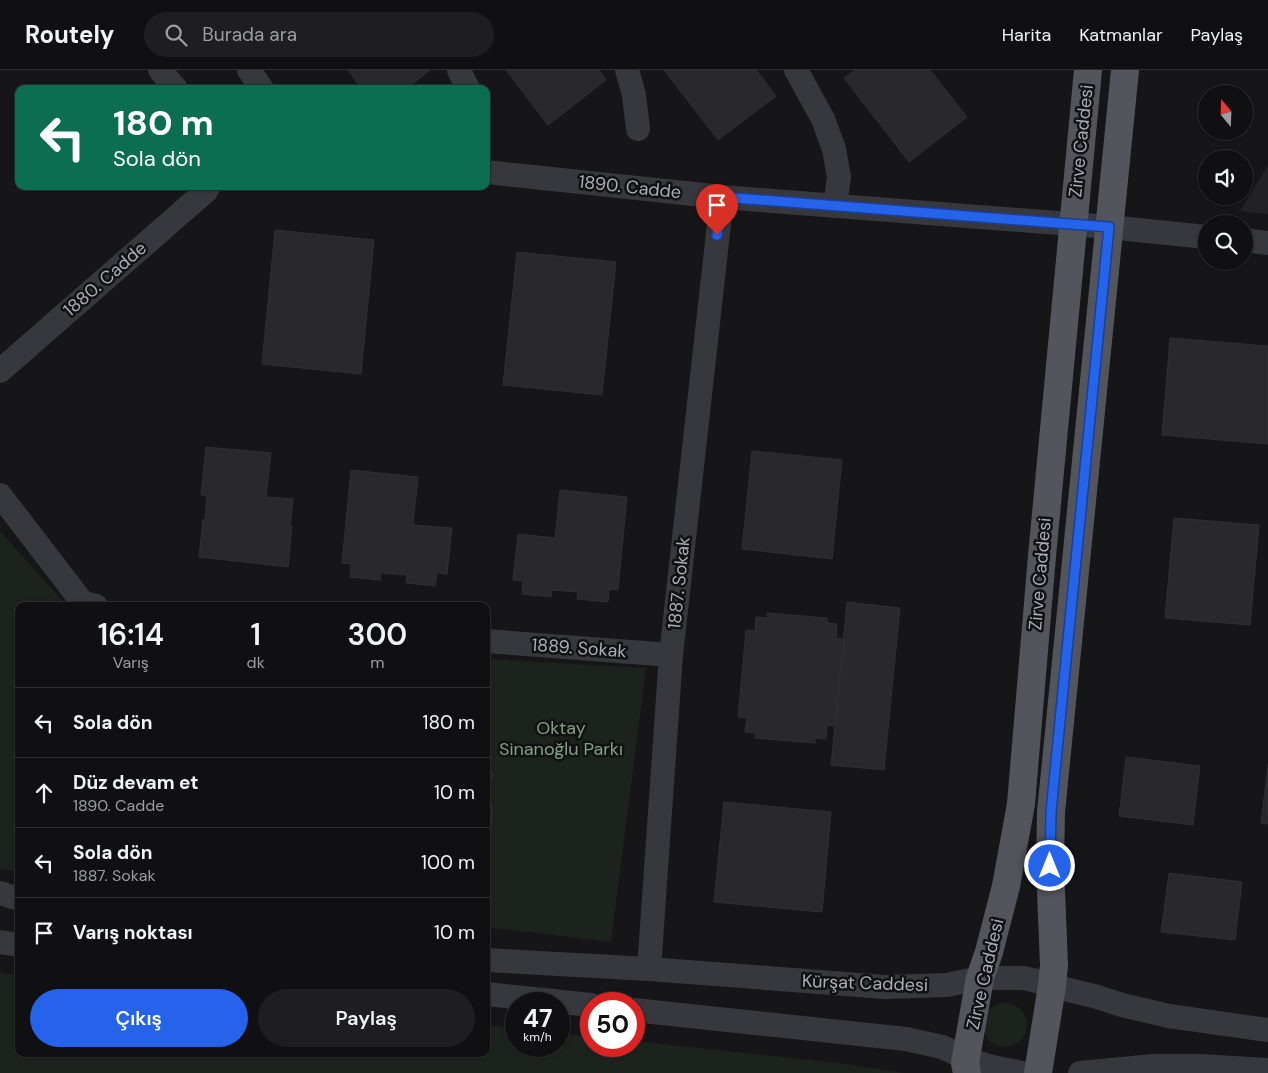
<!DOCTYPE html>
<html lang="tr">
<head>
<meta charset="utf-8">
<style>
  body { margin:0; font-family:"DM Sans",sans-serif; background:#1e1e20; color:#f1f3f6; height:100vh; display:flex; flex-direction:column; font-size:19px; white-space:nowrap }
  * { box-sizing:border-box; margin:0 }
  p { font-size:16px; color:#9c9d9f }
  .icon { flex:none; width:28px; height:28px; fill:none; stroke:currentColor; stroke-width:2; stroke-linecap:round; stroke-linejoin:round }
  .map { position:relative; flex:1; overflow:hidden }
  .details { position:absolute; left:15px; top:532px; width:475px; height:455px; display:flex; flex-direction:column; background:#101012; border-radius:10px; box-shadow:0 1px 4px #0004,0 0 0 1px #303032 }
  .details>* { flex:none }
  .banner { position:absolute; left:15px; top:15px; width:475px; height:105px; border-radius:10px; box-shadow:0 1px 4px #0004,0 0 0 1px #303032; background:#0b6e4f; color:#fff; overflow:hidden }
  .needle { width:32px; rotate:341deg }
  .buttons { position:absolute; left:1198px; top:15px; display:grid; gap:10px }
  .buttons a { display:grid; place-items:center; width:55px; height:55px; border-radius:50%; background:#101012; box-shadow:0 1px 4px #0004,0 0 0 1px #303032; font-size:25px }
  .speed { position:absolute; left:505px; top:922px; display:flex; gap:10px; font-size:25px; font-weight:700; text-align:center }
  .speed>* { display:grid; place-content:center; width:65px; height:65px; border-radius:50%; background:#101012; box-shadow:0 1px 4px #0004,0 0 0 1px #303032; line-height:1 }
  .speed small { font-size:12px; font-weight:400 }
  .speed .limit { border:8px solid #d22; background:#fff; color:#111 }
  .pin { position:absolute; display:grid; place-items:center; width:42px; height:42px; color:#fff; margin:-51px -21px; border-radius:50% 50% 50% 0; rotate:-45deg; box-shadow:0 0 5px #0007 }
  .pin .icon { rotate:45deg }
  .me { position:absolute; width:55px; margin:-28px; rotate:0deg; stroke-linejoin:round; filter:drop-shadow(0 0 4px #0008) }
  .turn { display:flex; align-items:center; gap:18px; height:105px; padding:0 15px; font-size:22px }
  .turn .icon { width:65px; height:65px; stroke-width:2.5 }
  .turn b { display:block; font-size:35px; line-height:42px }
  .eta { display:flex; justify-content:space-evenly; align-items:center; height:85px; text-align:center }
  .eta b { font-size:30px; font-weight:600; line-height:35px }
  .button { display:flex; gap:10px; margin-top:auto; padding:10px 15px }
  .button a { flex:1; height:58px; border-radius:30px; background:#2563eb; color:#fff; font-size:20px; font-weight:600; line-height:58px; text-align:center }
  .button a+a { background:#1e1e20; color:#f1f3f6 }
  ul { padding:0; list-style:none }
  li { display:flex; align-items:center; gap:15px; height:70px; padding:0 15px; border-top:1px solid #303032 }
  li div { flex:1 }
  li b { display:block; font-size:19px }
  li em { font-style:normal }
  header { display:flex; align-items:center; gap:30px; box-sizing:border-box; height:70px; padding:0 25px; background:#101012; border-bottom:1px solid #303032 }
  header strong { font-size:24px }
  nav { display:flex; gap:28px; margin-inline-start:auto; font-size:18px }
  .search { width:350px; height:45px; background:#1e1e20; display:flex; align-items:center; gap:12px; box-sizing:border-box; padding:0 18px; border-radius:28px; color:#9c9d9f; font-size:19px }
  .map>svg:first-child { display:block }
  .built { fill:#222225 }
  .green { fill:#1c231d }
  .building { fill:#29292c; stroke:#303034 }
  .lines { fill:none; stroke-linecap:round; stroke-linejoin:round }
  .minor { stroke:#37383d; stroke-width:24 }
  .major { stroke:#53555c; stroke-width:28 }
  .route-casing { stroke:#184099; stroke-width:12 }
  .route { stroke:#2563eb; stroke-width:9 }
  .labels { text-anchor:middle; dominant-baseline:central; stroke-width:5; stroke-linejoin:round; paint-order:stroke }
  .street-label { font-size:18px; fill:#a8adb8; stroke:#111113 }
  .park-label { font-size:18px; fill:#7fa381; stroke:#111113 }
</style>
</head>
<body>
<header>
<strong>Routely</strong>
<div class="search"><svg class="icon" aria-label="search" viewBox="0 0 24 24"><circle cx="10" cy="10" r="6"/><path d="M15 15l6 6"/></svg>Burada ara</div>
<nav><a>Harita</a><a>Katmanlar</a><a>Paylaş</a></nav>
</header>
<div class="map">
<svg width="1268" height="1003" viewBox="0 0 1268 1003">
  <rect width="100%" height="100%" fill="#161618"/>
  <polygon class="built" points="1268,95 1268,144 1240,141"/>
  <g class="green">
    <polygon points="0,461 67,536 19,536 19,802 0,799"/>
    <polygon points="486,589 646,598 611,872 486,857"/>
    <polygon points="0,903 19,905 19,984 486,984 486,955 516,958 516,976 559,976 559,963 591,967 591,976 634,976 634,971 847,994 904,1003 0,1003"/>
    <circle cx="1005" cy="955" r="22"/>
  </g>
  <g class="building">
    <polygon points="348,0 430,0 406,19 362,19"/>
    <polygon points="506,0 599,0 606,10 548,55"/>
    <polygon points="664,0 756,0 776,26 718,70"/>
    <polygon points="855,0 930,0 967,47 909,92 844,8"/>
    <polygon points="275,160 374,170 361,304 262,294"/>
    <polygon points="517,182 616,192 602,325 503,315"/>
    <polygon points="1170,268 1268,276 1268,374 1162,365"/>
    <polygon points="206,377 271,383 266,427 293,429 290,456 292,456 288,497 199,487 203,450 205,450 207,426 201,425"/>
    <polygon points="752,381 842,390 832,489 742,479"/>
    <polygon points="351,400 418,407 413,455 452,458 447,504 437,503 435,516 406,513 407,505 381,503 380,510 350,507 351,494 342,493"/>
    <polygon points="560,420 627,427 618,520 609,519 608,532 577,529 578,522 552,520 551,527 522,524 523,511 513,510 518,464 555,468"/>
    <polygon points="1174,448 1259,455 1250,555 1165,548"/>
    <polygon points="847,532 900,538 884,700 831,695"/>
    <polygon points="767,543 827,548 827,553 837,554 836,568 844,569 835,656 827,655 826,669 815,668 815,673 755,668 756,663 745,662 747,648 738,647 746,560 755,561 756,547 767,548"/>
    <polygon points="1126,687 1200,696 1193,755 1119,746"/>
    <polygon points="1268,695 1268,754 1261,753"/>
    <polygon points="486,696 494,706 486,711"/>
    <polygon points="486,721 489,725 492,738 492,750 489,763 486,768"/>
    <polygon points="724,732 831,742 822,842 714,832"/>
    <polygon points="1169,803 1242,812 1235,870 1161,862"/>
  </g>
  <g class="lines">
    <g class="minor">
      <polyline points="160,0 176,19"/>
      <polyline points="249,0 262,19"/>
      <polyline points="459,0 468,19"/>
      <polyline points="627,0 634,25 638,59"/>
      <polyline points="796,0 823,49 834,79 839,107 835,136"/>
      <polyline points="486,102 722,127 1109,157 1206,167"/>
      <polyline points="1244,170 1268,173"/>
      <polyline points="0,301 206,121 209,116"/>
      <polyline points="0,425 83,533 96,536"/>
      <polyline points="486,571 671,585"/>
      <polyline points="0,823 19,829"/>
      <polyline points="0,872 19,875"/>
      <polyline points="486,890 649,899 885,917 947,915 980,908 1024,908 1041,912 1052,916 1094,926 1122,935 1169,946 1268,960"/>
      <polyline points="649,899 671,585 722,127"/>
      <polyline points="486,924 591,935"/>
      <polyline points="634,940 906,969 942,977 966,988 988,996 1022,1003"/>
      <polyline points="1080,1003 1153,996 1200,996 1268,1000"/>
    </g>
    <g class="major">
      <polyline points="967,1003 965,993 980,908 989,882 1006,816 1021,734 1042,486 1088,0"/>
      <polyline points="1038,1003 1052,916 1054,895 1050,796 1051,742 1125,0"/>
    </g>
  </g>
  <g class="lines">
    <defs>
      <polyline id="route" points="717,165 722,127 1109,157 1051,742 1050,796"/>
    </defs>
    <use href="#route" class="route-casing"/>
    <use href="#route" class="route"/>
  </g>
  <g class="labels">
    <g class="street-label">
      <text transform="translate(1081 71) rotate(-84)">Zirve Caddesi</text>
      <text transform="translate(630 117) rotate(6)">1890. Cadde</text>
      <text transform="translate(105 209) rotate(-41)">1880. Cadde</text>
      <text transform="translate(1040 504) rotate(-85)">Zirve Caddesi</text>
      <text transform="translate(679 513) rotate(-84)">1887. Sokak</text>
      <text transform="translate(579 578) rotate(4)">1889. Sokak</text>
      <text transform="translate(985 904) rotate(-77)">Zirve Caddesi</text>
      <text transform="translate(865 913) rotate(2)">Kürşat Caddesi</text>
    </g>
    <g class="park-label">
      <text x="561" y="658">Oktay<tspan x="561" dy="21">Sinanoğlu Parkı</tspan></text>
    </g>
  </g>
</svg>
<div class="buttons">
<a><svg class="needle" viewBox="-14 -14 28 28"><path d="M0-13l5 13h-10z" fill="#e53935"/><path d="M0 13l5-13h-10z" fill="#9c9d9f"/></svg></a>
<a><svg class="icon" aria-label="sound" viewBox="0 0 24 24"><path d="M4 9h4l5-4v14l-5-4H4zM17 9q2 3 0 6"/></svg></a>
<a><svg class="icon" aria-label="search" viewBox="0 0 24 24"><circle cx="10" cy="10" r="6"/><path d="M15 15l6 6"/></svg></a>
</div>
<div class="speed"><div>47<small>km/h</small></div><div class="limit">50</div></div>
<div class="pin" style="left:717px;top:165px;background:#d93025"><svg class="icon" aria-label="arrive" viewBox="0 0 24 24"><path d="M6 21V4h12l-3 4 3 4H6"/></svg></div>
<svg class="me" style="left:1050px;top:796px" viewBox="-20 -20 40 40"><circle r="17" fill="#2563eb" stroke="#fff" stroke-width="3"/><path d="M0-11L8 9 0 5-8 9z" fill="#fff"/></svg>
<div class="banner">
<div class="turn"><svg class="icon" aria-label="left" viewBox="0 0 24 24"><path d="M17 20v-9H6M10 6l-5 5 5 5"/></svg><div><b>180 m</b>Sola dön</div></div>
</div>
<section class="details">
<div class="eta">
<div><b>16:14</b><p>Varış</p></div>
<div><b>1</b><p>dk</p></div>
<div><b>300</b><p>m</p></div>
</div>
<ul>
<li><svg class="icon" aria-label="left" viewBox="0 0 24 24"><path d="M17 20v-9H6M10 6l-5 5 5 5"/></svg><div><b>Sola dön</b></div><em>180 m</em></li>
<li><svg class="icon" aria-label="ahead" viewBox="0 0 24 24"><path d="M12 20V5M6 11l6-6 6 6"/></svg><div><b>Düz devam et</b><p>1890. Cadde</p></div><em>10 m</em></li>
<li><svg class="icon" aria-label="left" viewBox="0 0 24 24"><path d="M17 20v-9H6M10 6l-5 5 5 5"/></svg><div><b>Sola dön</b><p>1887. Sokak</p></div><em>100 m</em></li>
<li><svg class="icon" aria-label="arrive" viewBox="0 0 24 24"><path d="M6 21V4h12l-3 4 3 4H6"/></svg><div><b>Varış noktası</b></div><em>10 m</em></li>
</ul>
<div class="button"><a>Çıkış</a><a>Paylaş</a></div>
</section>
</div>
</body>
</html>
